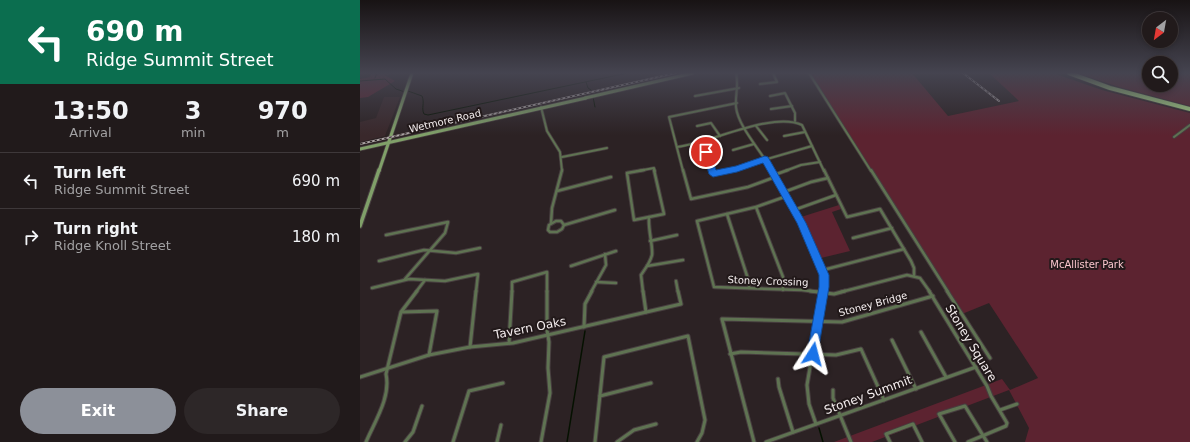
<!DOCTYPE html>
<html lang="en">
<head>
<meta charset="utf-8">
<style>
  body { margin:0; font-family:"DejaVu Sans",sans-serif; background:#2d2728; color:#f1f3f6; height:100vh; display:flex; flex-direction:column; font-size:15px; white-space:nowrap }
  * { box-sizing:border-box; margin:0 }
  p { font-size:13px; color:#a2a1a3 }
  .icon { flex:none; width:22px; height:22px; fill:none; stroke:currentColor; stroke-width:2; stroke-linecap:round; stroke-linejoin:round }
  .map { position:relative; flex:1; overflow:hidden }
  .drawer { display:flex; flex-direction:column; background:#211a1b; width:360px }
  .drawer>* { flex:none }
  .hud { background:#0b6e4f; color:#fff; overflow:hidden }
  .needle { width:26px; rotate:211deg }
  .buttons { position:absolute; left:782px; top:12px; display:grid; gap:8px }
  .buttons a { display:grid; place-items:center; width:36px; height:36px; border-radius:50%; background:#211a1b; box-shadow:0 2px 6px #0003,0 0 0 1px #3e383a; font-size:20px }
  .pin { position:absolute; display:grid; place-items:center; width:34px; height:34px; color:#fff; margin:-17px; border:2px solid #fff; border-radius:50%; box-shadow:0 1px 4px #0007 }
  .me { position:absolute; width:44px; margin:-22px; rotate:9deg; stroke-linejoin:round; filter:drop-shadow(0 0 3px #0008) }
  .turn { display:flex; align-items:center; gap:14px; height:84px; padding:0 20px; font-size:18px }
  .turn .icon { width:52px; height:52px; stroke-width:2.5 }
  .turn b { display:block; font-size:28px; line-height:34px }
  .eta { display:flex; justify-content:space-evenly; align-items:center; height:68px; text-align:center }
  .eta b { font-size:24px; font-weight:800; line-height:28px }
  .primary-button { display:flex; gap:8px; margin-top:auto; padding:8px 20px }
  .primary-button a { flex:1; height:46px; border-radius:24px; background:#8c9099; color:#fff; font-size:16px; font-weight:800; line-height:46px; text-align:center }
  .primary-button a+a { background:#2d2728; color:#f1f3f6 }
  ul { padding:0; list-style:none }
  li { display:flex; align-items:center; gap:12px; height:56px; padding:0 20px; border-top:1px solid #3e383a }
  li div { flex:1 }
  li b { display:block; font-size:15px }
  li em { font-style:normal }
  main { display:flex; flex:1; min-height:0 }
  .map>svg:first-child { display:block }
  .built { fill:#39282b }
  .green { fill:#5c2330 }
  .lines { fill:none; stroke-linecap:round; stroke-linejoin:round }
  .stream-far1 { stroke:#051100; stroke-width:1 }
  .stream { stroke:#051100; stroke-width:1.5 }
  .street-far2-casing { stroke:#483f40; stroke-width:3.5 }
  .street-far1-casing { stroke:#483f40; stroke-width:4.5 }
  .street-casing { stroke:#483f40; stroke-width:5 }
  .secondary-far1-casing { stroke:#483f40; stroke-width:4.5 }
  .secondary-casing { stroke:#483f40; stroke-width:5.5 }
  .highway-casing { stroke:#483f40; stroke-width:5.5 }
  .street-far2 { stroke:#5f7352; stroke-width:2 }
  .street-far1 { stroke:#5f7352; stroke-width:2.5 }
  .street { stroke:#5f7352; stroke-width:3 }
  .secondary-far1 { stroke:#80a069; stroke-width:3 }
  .secondary { stroke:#80a069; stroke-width:3.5 }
  .highway { stroke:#b0e28b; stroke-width:4 }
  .rail-casing { stroke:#aea6a7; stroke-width:2 }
  .rail { stroke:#22191a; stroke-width:1; stroke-dasharray:2.5; stroke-linecap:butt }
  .route { fill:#1a73e8; stroke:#114b97 }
  .labels { text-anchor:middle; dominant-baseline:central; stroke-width:4; stroke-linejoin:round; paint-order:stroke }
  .street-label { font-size:10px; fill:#f5eeef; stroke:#22191a }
  .park-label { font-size:10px; fill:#fac5cd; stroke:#22191a }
  .near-street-label { font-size:12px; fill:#f5eeef; stroke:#22191a }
</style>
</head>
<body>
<main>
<section class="drawer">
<div class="hud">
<div class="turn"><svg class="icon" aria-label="left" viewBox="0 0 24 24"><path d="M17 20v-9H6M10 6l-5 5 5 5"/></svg><div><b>690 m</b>Ridge Summit Street</div></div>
</div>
<div class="eta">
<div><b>13:50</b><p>Arrival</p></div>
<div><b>3</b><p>min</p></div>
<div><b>970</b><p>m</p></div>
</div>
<ul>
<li><svg class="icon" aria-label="left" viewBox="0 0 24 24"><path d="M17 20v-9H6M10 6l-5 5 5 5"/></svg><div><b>Turn left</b><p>Ridge Summit Street</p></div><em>690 m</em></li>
<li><svg class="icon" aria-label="right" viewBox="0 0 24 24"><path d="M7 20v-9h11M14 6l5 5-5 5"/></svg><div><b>Turn right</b><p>Ridge Knoll Street</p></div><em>180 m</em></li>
</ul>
<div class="primary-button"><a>Exit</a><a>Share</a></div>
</section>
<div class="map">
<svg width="830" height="442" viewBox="0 0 830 442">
  <rect width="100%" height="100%" fill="#2c2224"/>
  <polygon class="built" points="24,97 40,97 25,136 0,142 0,122 16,118"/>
  <g class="green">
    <polygon points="12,73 41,73 25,75 35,81 8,97 0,98 0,79 10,77"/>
    <polygon points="450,73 552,73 588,116 659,101 629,73 693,73 742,90 830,113 830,442 665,442 669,428 649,390 512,442 474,442 642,379 650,390 678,378 629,303 602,314"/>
    <polygon points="717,73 789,73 789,85 811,85 811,73 830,73 830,106 759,87"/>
    <polygon points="479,205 481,209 472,212 490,251 461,258 441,217"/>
  </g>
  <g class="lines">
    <g class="stream-far1">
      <polyline points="15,78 17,73"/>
      <polyline points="0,81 25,79 36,89 45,92"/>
      <polyline points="226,82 228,88 231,90"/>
      <path d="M48,91L62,96C65,103 61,108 64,114L68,115L268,73"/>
      <polyline points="233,97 235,107"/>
    </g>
    <g class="stream">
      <polyline points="459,428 463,442"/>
      <polyline points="207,442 225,331"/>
    </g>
    <defs>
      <g id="street-far2">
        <path d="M376,73C379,85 375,95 376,107C378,127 403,153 412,171"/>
        <polyline points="449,73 511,171"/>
        <polyline points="400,84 417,82 413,73"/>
        <polyline points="335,96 379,88"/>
        <polyline points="410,96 425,93 435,113 435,121"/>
        <polyline points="181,107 187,131 200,152 202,171"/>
        <polyline points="411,109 432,106"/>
        <polyline points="337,126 351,123 360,136"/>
        <polyline points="396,126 407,140"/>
        <polyline points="424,136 445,132"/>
        <polyline points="814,137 830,125"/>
        <polyline points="343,142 352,171"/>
        <path d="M317,147C351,143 412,111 442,125L464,171"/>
        <polyline points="373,150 394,144"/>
        <polyline points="202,157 247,148"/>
        <polyline points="278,171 294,168 295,171"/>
        <polyline points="323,171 309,117 377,103"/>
        <polyline points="366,171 452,146"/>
        <polyline points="425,171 441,165 460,162"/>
      </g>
      <g id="street-far1">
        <polyline points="284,170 267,173 274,220 304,214 294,170"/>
        <polyline points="323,170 331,199 388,187 415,177"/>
        <polyline points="352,170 353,174 370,170"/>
        <polyline points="412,170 441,223 463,270 463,292"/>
        <polyline points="464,170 487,217 520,209 551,261 554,268 554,275"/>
        <polyline points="511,170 588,292"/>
        <polyline points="414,175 428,170"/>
        <polyline points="197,191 251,177"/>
        <polyline points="424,192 451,182 468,178"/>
        <polyline points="427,196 396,207 337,221 354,287 442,290 458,292"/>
        <polyline points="396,207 423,277 423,290"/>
        <polyline points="434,210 476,195"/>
        <polyline points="367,214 389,282 389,288"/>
        <polygon points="196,221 201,221 204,225 202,229 197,232 190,232 188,230 189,225"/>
        <polyline points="191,223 192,208 202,170"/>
        <polyline points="204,225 255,210"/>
        <polyline points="26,235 88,222 85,233 45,279"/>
        <polyline points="493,238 532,228"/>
        <polyline points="290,241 317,235"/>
        <polyline points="19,261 64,250 96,253 120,248"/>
        <polyline points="211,266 256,251"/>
        <polyline points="287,266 323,260"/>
        <polyline points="463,270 544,249"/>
        <polyline points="316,281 318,292"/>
        <polyline points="236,282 256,283"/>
        <polyline points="12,288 49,279 85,281 118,274 116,292"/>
        <polyline points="56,292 65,280"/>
        <polyline points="152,292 152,282 187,272 187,292"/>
        <polyline points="231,292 246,265 245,254"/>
        <path d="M283,292L281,275C285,269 290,263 292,255C293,245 288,230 289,217"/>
        <polyline points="481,292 547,275 560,278 570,292"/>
      </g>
      <g id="street">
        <polyline points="283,291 286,312"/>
        <polyline points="450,291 474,294 485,291"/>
        <polyline points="569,291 627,386 631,396 647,423 646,426 608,442"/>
        <polyline points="587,291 630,358"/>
        <polyline points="42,312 77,311 69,355"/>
        <polyline points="224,327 225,304 232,291"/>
        <polyline points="561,332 586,377"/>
        <polyline points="532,340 556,389"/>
        <polyline points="149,343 152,291"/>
        <polyline points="110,347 116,291"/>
        <polyline points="370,354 381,352 476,355 501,349 524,400"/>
        <polyline points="0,377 69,355 110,347 153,343 321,304 318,291"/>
        <polyline points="418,379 419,387 433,432"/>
        <polyline points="473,390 473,398 491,442"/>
        <polyline points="240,396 291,383"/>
        <polyline points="640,410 657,404"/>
        <polyline points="456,424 449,404 447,385 463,291"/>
        <path d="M6,442C15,421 31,397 26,374L41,312L57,291"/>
        <polyline points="45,442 53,432 62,406"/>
        <polyline points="93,442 109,391 143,383"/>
        <polyline points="137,442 141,425"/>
        <polyline points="181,442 190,393 188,368 189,342 187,330 187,291"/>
        <polyline points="235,442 244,357 328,336 345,420 342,433 337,442"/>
        <polyline points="257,442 274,430 296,424"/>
        <polyline points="394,442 362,319 482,322 573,296"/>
        <polyline points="406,442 616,367"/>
        <polyline points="530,442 526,434 553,424 562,442"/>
        <polyline points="595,442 579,414 605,406 627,442"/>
      </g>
      <g id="secondary-far1">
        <polyline points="225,98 333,73"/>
        <polyline points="0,149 226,98"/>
        <polyline points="19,171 52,73"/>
      </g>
      <polyline id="secondary" points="0,226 19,170"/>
      <polyline id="highway" points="709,73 750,88 830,109"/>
    </defs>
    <use href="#street-far2" class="street-far2-casing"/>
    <use href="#street-far1" class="street-far1-casing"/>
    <use href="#street" class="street-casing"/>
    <use href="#secondary-far1" class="secondary-far1-casing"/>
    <use href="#secondary" class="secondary-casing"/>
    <use href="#highway" class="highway-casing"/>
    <use href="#street-far2" class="street-far2"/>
    <use href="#street-far1" class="street-far1"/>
    <use href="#street" class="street"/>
    <use href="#secondary-far1" class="secondary-far1"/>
    <use href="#secondary" class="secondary"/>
    <use href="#highway" class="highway"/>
    <defs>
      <g id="rail">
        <polyline points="603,73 639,101"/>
        <polyline points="0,144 316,73"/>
      </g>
    </defs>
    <use href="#rail" class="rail-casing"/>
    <use href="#rail" class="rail"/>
  </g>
  <linearGradient id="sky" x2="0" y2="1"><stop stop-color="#181314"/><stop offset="0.54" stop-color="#454450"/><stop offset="1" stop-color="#454450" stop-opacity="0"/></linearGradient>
  <rect width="830" height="135" fill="url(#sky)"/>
  <polygon class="route" points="346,150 350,152 356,170 376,166 405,156 408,157 446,223 469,275 469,287 457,358 453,360 449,358 447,354 459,287 459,275 437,223 403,163 377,172 353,177 349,174 342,152"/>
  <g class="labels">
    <g class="street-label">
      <text transform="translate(85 121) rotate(-13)">Wetmore Road</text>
      <text transform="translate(408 281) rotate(2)">Stoney Crossing</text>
      <text transform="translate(513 304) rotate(-15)">Stoney Bridge</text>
    </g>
    <g class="park-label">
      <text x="727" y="264">McAllister Park</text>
    </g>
    <g class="near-street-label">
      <text transform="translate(170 328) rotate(-11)">Tavern Oaks</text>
      <text transform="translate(611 343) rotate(59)">Stoney Square</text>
      <text transform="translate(508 395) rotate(-20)">Stoney Summit</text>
    </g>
  </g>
</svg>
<div class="buttons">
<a><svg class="needle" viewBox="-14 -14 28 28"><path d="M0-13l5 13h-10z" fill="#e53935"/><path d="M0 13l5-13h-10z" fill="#a2a1a3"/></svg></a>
<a><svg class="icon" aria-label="search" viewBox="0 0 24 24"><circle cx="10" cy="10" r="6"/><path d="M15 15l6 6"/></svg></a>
</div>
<div class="pin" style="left:346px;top:152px;background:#d93025"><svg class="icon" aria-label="arrive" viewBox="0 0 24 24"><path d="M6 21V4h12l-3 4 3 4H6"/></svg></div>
<svg class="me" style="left:453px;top:354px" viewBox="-20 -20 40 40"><path d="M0-17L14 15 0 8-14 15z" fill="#1a73e8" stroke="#fff" stroke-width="4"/></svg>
</div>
</main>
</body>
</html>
